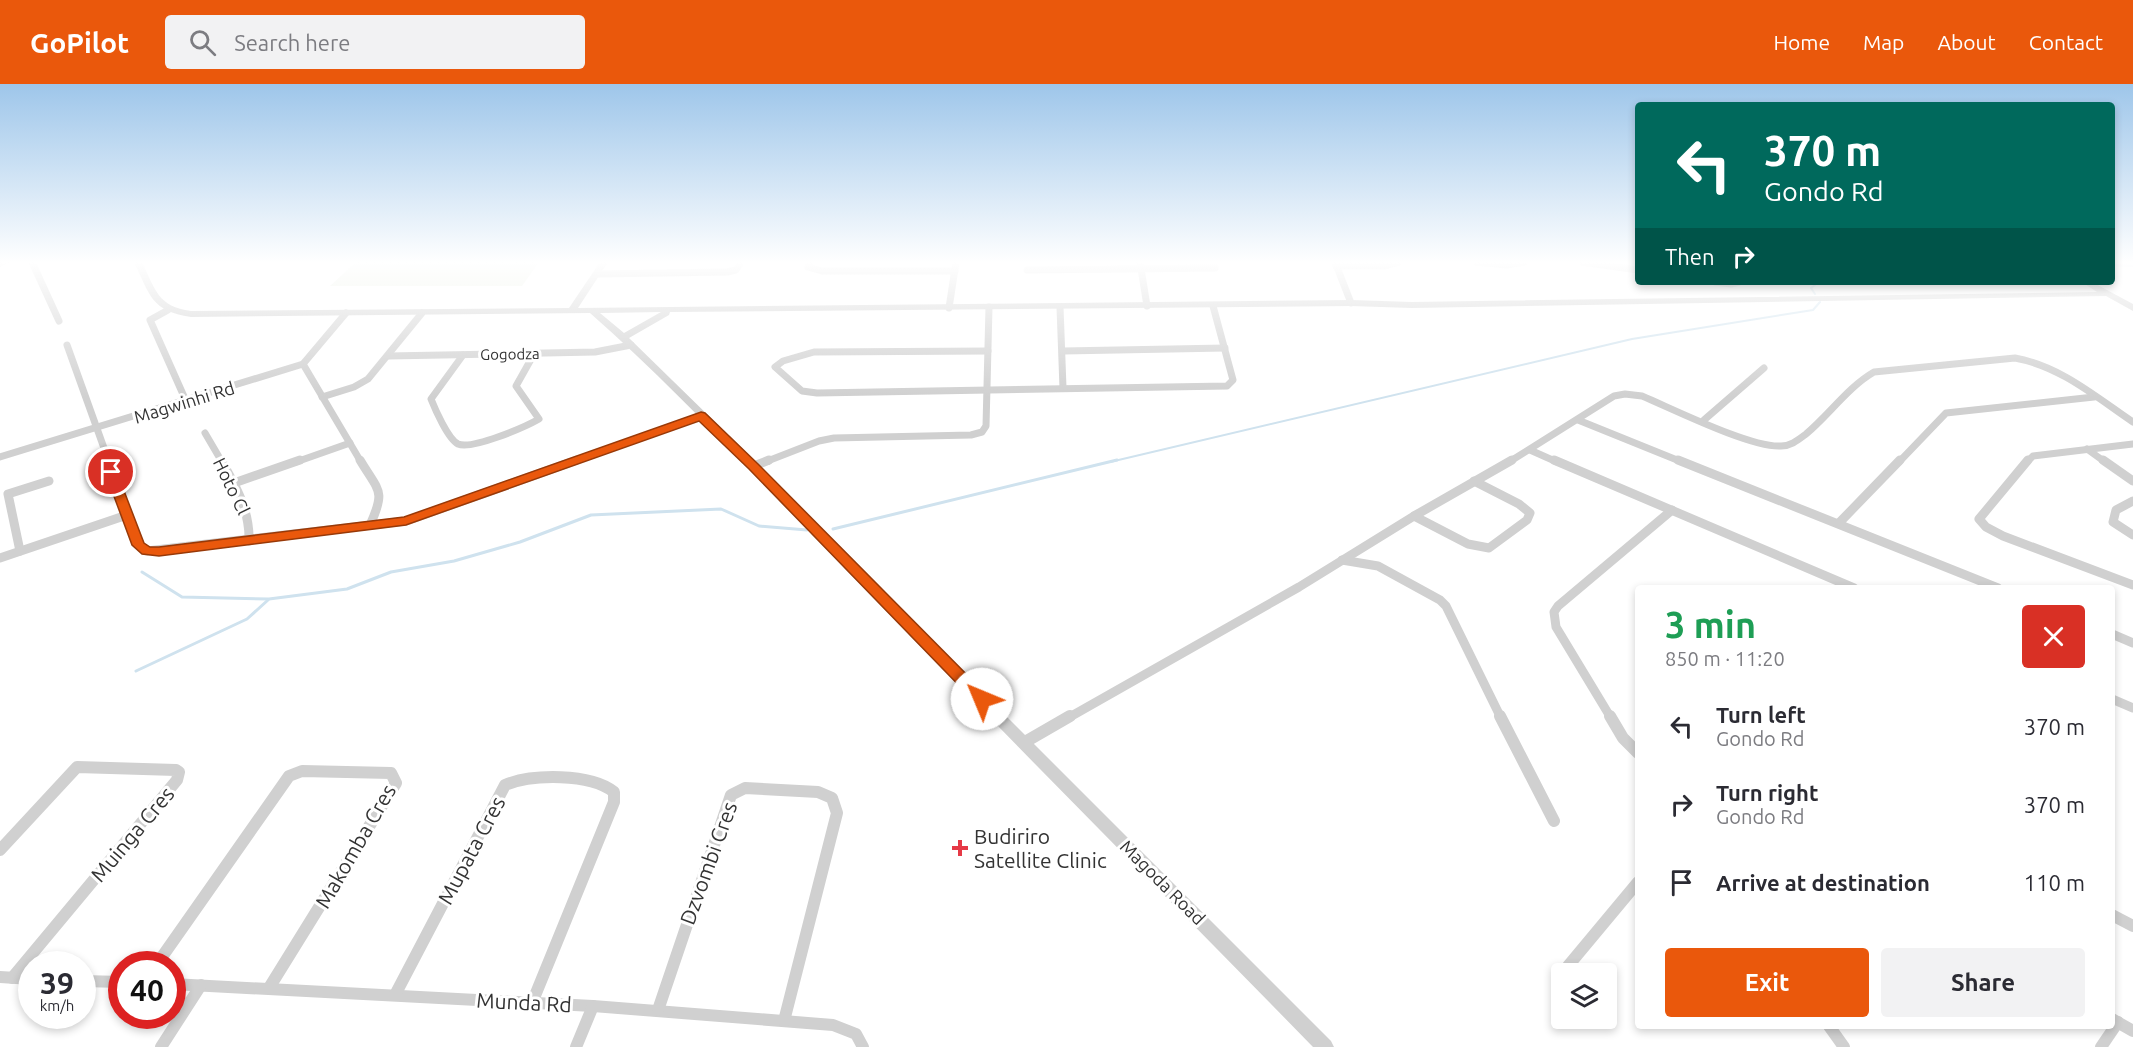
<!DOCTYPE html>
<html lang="en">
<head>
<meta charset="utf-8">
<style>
  body { margin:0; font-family:Ubuntu,sans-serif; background:#f2f2f3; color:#2b2b33; height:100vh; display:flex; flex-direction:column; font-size:22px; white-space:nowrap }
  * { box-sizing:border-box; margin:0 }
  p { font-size:20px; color:#7c7c81 }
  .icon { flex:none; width:33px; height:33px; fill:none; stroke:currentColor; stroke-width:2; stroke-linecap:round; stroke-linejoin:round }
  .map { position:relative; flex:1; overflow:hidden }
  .drawer { position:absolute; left:1635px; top:501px; width:480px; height:444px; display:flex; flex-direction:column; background:#fff; border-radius:6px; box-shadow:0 3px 9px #0003 }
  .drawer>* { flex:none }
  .hud { position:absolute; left:1635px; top:18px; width:480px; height:183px; border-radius:6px; box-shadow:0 3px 9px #0003; background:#00695c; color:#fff; overflow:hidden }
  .fabs { position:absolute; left:1551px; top:879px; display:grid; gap:12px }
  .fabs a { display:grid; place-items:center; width:66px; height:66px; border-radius:6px; background:#fff; box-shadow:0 3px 9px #0003; font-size:30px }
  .speed { position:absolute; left:18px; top:867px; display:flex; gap:12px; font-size:30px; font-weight:700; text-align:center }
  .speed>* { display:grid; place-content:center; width:78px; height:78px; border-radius:50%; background:#fff; box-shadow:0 3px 9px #0003; line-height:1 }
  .speed small { font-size:15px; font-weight:400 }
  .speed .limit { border:9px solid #d22; background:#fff; color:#111 }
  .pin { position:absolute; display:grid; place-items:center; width:51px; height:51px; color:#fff; margin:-26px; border:3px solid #fff; border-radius:50%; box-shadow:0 2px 6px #0007 }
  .me { position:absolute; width:66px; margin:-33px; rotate:315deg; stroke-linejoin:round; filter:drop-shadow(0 0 4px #0008) }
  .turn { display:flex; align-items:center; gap:21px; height:126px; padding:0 30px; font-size:27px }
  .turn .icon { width:78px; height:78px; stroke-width:2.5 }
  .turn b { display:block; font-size:42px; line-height:51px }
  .then { display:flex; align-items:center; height:57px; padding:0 30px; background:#0003; gap:12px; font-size:22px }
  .round { display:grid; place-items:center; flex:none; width:63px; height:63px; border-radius:6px; background:#f2f2f3 }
  .overview { display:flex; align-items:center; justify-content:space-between; height:102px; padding:0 30px }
  h1 { font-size:36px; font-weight:700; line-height:45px; color:#1e9e55 }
  .cta { display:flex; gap:12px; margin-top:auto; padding:12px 30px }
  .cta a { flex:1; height:69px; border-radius:6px; background:#ea580c; color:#fff; font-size:24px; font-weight:700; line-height:69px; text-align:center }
  .cta a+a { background:#f2f2f3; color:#2b2b33 }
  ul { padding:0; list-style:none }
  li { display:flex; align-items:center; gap:18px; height:78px; padding:0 30px }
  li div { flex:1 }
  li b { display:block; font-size:22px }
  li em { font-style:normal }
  header { display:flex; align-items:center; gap:36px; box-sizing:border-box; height:84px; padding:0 30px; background:#ea580c; color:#fff }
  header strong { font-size:28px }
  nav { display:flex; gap:33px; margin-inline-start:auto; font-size:21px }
  .search { width:420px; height:54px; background:#f2f2f3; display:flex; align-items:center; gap:15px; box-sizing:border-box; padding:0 21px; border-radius:6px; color:#7c7c81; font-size:22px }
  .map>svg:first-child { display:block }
  .green { fill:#e6ecdf }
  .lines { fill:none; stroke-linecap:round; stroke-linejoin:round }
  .stream-far1 { stroke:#cfe2ee; stroke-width:2 }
  .stream { stroke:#cfe2ee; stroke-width:3 }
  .minor-far2 { stroke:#d0d0d0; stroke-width:7 }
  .minor-far1 { stroke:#d0d0d0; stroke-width:9 }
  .minor { stroke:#d0d0d0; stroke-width:12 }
  .tertiary { fill:#d0d0d0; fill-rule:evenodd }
  .route { fill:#ea580c; stroke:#983908; stroke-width:1.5 }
  .poi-dot { fill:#e63946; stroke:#fff; stroke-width:2 }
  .labels { text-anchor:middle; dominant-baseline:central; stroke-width:6; stroke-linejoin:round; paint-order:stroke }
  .far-street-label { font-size:15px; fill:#333; stroke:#fff }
  .street-label { font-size:18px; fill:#333; stroke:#fff }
  .near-street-label { font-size:21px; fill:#333; stroke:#fff }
  .near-poi-label { font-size:21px; fill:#333; stroke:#fff; text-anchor:start }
</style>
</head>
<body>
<header>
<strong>GoPilot</strong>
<div class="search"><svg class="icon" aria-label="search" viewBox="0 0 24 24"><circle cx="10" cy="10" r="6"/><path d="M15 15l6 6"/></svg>Search here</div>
<nav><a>Home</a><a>Map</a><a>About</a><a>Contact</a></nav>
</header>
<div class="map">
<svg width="2133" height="963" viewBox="0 0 2133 963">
  <rect width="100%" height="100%" fill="#fff"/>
  <polygon class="green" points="356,178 539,178 522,202 330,202"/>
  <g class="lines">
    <g class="stream-far1">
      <polyline points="2112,181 2133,182"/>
      <polyline points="1815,210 1811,204 1819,198"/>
      <polyline points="1110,378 1632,255 1813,226 1820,218"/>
    </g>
    <g class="stream">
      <polyline points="833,445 1117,376"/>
      <polyline points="142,488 182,513 269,515 347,505 391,488 454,477 520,458 591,431 721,425 759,442 807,446"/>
      <polyline points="136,587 247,535 268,516"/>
    </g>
    <g class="minor-far2">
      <polyline points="32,178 59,237"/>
      <polyline points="810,178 808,183 822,187 955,187"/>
      <polyline points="1140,178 1147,222"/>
      <polyline points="1335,178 1351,219"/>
      <polyline points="1476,178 1507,181 1524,178"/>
      <polyline points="1582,178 1638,186"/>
      <polyline points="1336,182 1385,182 1399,178"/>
      <polyline points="1027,186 1215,184"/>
      <polyline points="597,190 727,188 736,186 741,178"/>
      <polyline points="1715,198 1731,200 1739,198"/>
      <polyline points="1060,223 1063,304"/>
      <polyline points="949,224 956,178"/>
      <polyline points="168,226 150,236 186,317"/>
      <polyline points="67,261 109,378"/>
      <polyline points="988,267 814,268 783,277 775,283 802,307 817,309 1227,302 1233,296 1213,222"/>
      <polyline points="1063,267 1225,264"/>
      <path d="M463,271L431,315C435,325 448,355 458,360C472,366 525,343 539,335L516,302L534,270"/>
      <polyline points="388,272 595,268 631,261"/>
      <polyline points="303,280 361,378"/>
      <polyline points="322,313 354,303 368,295 422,229"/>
      <polyline points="1578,336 1682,378"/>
      <polyline points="1704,336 1764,284"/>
      <polyline points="205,349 222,378"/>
      <polyline points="2087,365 2105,378"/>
      <polyline points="1530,366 1557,378"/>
      <polyline points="0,373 303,280 346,229"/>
      <polyline points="296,378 350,359"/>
      <polyline points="573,378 701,332"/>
      <polyline points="765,378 819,357 834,354 971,351 982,348 986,342 989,223"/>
      <path d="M1509,378L1614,312L1625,310L1642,312C1673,325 1751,364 1781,362C1791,362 1798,356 1806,350C1829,331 1848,303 1874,288L2015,274C2060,282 2096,313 2133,338"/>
      <polyline points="1899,378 1946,329 2094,313"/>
      <polyline points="2027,378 2033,372 2133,360"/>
    </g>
    <g class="minor-far1">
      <polyline points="108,376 139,461 147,467 406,437 577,376"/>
      <path d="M221,376C236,402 250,427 249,457"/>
      <path d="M360,376C379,408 386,406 370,441"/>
      <polyline points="1554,376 1854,504"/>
      <polyline points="1678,376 1998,504"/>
      <polyline points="2028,376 1979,435 1986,443 2003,452 2133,501"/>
      <polyline points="2103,376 2133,397"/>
      <polyline points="754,382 769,376"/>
      <polyline points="234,399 300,376"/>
      <polyline points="2133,417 2116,426 2113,438 2133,451"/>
      <polyline points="1414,432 1468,460 1489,464 1527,436 1530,429 1519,420 1474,397"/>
      <polyline points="1839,439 1900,376"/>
      <polyline points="20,467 8,410 49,397"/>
      <polyline points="0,474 127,431"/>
      <polyline points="1342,476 1378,482 1440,516 1446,522 1501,634"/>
      <polyline points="2112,550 2133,559"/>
      <polyline points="2112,615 2133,624"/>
      <polyline points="1068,634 1299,503 1414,432 1512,376"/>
      <polyline points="1611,634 1556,543 1554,528 1558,522 1672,426"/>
    </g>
    <g class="minor">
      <polyline points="1500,632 1554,737"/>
      <polyline points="1610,632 1623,654 1638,669"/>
      <polyline points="1025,658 1070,632"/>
      <polyline points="0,766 77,683 176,686 179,688 177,696 12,894"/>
      <polyline points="2112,831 2133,842"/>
      <polyline points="157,880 289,692 302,687 391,689 396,699 269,904"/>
      <polyline points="1568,882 1638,798"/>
      <polyline points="0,893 32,895"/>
      <polyline points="82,897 122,898"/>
      <polyline points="172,900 593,922 833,941 856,950 863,963"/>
      <path d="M395,911L505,701C532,690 590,689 614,708V718L532,919"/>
      <polyline points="658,926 731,711 745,704 818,708 832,714 837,729 784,937"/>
      <polyline points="2112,935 2133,947"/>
      <polyline points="1829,942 1844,963"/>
      <polyline points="161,963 201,901"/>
      <polyline points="576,963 593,922"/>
      <polyline points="2101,963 2118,938"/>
    </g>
    <g class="tertiary">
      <polygon points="0,178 10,178 0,183"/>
      <path d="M134,178H142C155,205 158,223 191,227L569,224L600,178H608L578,224L1351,216L1412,218L2097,208L2082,198H2092L2133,220V227L2106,212L1412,224L1351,222L670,228L669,231L629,254L758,380L860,486L1331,957L1334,963H1313C1160,806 1005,651 853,493C767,404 683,311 590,229L191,233C151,227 150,211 134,178ZM661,228L624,249L600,229Z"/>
    </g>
  </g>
  <linearGradient id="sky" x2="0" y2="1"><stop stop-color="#9ec6ea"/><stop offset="0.57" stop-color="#fff"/><stop offset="1" stop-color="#fff" stop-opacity="0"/></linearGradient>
  <rect width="2133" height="313" fill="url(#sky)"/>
  <polygon class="route" points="701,328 705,329 758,380 987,611 989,615 987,619 976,619 749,385 699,337 406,441 159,472 142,470 132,461 105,388 111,384 116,386 144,459 150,463 159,463 404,433"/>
  <path class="poi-dot" d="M957 755h6v6h6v6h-6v6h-6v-6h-6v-6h6z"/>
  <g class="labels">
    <g class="far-street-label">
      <text transform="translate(510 270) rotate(-1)">Gogodza</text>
    </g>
    <g class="street-label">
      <text transform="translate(184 318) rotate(-17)">Magwinhi Rd</text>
      <text transform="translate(232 402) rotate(64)">Hoto Cl</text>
      <text transform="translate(1163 798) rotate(45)">Magoda Road</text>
    </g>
    <g class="near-street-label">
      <text transform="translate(132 750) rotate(-50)">Muinga Cres</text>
      <text transform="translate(355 762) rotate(-60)">Makomba Cres</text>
      <text transform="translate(471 766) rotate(-62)">Mupata Cres</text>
      <text transform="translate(708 779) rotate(-70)">Dzvombi Cres</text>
      <text transform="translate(524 918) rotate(3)">Munda Rd</text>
    </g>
    <g class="near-poi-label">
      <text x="974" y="752">Budiriro<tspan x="974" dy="24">Satellite Clinic</tspan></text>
    </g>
  </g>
</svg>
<div class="fabs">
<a><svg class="icon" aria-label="layers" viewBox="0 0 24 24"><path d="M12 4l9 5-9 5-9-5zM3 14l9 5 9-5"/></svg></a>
</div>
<div class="speed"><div>39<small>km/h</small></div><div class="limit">40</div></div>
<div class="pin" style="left:111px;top:388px;background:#d93025"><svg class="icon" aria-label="arrive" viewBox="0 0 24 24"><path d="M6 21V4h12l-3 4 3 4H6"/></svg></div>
<svg class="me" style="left:982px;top:615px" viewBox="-20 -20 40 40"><circle r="19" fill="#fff"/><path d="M0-13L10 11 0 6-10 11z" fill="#ea580c"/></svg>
<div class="hud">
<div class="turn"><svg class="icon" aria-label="left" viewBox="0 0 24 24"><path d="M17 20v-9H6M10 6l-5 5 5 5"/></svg><div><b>370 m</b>Gondo Rd</div></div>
<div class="then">Then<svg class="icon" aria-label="right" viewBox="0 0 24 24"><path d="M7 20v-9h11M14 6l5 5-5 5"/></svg></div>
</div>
<section class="drawer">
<div class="overview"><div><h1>3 min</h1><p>850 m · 11:20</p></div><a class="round" style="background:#d93025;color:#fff"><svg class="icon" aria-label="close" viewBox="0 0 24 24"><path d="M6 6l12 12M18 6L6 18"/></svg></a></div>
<ul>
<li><svg class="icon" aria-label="left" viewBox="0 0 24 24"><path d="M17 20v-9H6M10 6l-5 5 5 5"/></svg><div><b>Turn left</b><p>Gondo Rd</p></div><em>370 m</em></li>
<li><svg class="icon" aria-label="right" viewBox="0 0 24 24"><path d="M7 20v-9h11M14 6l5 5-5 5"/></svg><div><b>Turn right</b><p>Gondo Rd</p></div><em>370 m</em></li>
<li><svg class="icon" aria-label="arrive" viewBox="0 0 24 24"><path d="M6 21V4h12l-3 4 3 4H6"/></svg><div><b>Arrive at destination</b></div><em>110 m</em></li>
</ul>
<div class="cta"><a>Exit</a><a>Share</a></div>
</section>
</div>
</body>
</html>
